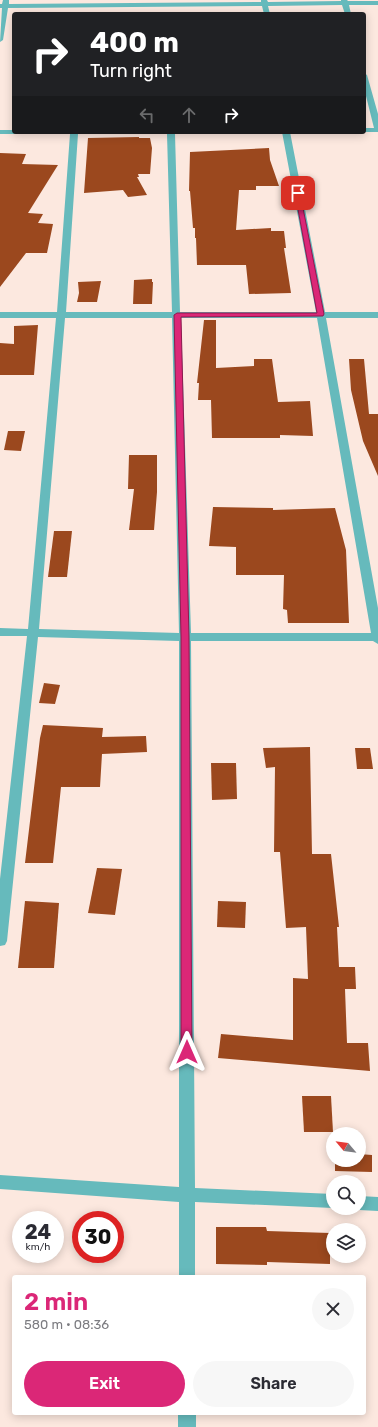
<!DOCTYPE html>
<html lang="en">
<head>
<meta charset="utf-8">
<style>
  body { margin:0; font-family:Rubik,sans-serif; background:#f7f7f7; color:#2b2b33; height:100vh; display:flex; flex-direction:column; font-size:15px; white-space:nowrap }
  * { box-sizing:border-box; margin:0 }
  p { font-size:13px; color:#7c7c81 }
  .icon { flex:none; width:22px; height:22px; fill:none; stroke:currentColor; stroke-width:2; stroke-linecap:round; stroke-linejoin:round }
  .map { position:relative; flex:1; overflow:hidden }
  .drawer { position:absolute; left:12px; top:1275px; width:354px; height:140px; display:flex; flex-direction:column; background:#fff; border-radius:4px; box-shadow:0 2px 10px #0003 }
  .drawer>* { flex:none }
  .banner { position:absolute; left:12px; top:12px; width:354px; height:122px; border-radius:4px; box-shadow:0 2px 10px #0003; background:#202124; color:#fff; overflow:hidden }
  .needle { width:26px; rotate:299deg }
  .fabs { position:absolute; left:326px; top:1127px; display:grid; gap:8px }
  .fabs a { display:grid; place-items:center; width:40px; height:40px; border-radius:50%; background:#fff; box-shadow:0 2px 10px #0003; font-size:20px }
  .speed { position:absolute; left:12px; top:1211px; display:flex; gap:8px; font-size:20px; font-weight:700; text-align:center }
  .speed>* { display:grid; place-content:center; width:52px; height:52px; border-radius:50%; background:#fff; box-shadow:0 2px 10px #0003; line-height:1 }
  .speed small { font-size:10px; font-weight:400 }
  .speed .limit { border:6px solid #d22; background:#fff; color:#111 }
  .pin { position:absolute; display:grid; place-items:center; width:34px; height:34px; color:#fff; margin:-17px; border-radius:8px; box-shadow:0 2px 6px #0006 }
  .me { position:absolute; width:44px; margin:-22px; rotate:0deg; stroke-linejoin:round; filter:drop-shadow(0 0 3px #0008) }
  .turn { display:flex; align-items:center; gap:14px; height:84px; padding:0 12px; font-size:18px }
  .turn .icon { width:52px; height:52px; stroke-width:2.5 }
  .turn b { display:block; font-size:28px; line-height:34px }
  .lanes { display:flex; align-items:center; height:38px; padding:0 12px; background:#0003; justify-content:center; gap:20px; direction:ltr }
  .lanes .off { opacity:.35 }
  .round { display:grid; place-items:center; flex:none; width:42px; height:42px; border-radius:21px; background:#f7f7f7 }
  .overview { display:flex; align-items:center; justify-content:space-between; height:68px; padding:0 12px }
  h1 { font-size:24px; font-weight:600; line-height:30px; color:#db2777 }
  .button { display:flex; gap:8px; margin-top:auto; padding:8px 12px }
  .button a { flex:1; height:46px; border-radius:24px; background:#db2777; color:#fff; font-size:16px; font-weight:600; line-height:46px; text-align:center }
  .button a+a { background:#f7f7f7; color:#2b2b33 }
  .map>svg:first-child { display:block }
  .building { fill:#9b481e }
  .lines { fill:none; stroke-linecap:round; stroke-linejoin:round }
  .minor { fill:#66babc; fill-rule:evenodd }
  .route { fill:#db2777; stroke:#8e194d }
</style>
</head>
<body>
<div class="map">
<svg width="378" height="1427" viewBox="0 0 378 1427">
  <rect width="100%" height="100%" fill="#fce8df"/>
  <g class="building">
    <polygon points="139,137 139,138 150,138 152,148 150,174 138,174 139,177 137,177 147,195 128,197 123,190 84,193 88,138"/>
    <polygon points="269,148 270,160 279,186 256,186 256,190 239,190 236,230 271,228 271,231 284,231 286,248 284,248 291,293 249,294 246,265 197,265 196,238 195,238 195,228 193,228 190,191 189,191 190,152"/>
    <polygon points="0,153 26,154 22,164 58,165 28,213 43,214 38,223 53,224 47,253 26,253 0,287"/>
    <polygon points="152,279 152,282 153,282 152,304 133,304 134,280"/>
    <polygon points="101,281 97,302 77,302 79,293 78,282"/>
    <polygon points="204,320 216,320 216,368 254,366 254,359 272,359 278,402 310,401 313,436 280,435 280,438 212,438 211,400 198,400 199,383 197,383"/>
    <polygon points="38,325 34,375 0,375 0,343 14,344 14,326"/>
    <polygon points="349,359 364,359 369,414 378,414 378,476 363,441 351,390"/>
    <polygon points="8,431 25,431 21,451 4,450"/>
    <polygon points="129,455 157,455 157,492 154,530 129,530 134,489 128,489"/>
    <polygon points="213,507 273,508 273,510 335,508 346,550 349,623 288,623 287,610 283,609 284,575 236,575 236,547 209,546"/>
    <polygon points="54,531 72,531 67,577 48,577"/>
    <polygon points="44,683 60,685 55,704 39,703"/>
    <polygon points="43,725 103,728 102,737 146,736 147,752 102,754 100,787 61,787 53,863 25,863 40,738"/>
    <polygon points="310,747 312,854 331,854 339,927 337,927 339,967 355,967 356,989 345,989 347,1043 368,1043 370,1071 218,1058 221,1034 293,1040 293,978 308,979 306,927 286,928 280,852 274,852 275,767 266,768 263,748"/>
    <polygon points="355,748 370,748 373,769 357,769"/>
    <polygon points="211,763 236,763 237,799 212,800"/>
    <polygon points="97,868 122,869 115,915 88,913"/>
    <polygon points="25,901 59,903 54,968 18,968"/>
    <polygon points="218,901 246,902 245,928 217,927"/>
    <polygon points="302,1096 331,1096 333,1132 304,1132"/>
    <polygon points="359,1154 372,1155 372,1172 335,1171 335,1160 359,1160"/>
    <polygon points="216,1227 266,1227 267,1231 330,1233 330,1264 267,1262 267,1265 216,1264"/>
  </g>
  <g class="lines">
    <g class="minor">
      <polygon points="3,0 9,0 9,4 261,2 261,0 267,0 268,2 341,1 341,0 347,0 348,1 378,1 378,5 349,5 351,14 345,14 342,5 268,6 270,14 264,14 262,6 8,8 3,40 0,42 2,8 0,8 0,4 2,4"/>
      <polygon points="364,73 367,75 378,114 378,132 363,132 364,128 374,128 364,88"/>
      <path d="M0,130H14V132H202L198,134H175L180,312H316L282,132H290L325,312H378V318H326L378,608V644L373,641H191L195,1188L333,1194V1208L195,1202V1277H179V1202L0,1189V1175L179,1187V641L38,637L7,941L5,945L0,946V879L27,636H0V628L28,629L56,318H0V312H57L70,134H0ZM78,134H167L172,312H66ZM65,318H172L179,633L39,629ZM181,318H317L371,633H191Z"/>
      <polygon points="359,1196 378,1197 378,1211 359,1210 353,1208 359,1208"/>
      <rect x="178" y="1413" width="18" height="14"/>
    </g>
  </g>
  <polygon class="route" points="298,191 300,193 324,314 323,316 181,317 189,637 192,1052 191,1055 187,1056 183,1055 181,1052 181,637 174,315 177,313 317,313 295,193"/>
</svg>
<div class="fabs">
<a><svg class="needle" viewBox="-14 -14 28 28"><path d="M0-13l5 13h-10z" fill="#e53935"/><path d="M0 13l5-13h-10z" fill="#7c7c81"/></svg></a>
<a><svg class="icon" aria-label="search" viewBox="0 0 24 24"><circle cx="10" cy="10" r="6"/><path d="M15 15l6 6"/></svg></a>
<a><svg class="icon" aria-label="layers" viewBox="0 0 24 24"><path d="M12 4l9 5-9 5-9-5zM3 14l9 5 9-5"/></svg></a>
</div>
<div class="speed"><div>24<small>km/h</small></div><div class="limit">30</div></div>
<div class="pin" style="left:298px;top:193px;background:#d93025"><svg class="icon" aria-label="arrive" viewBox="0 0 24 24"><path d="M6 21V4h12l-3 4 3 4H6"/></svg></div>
<svg class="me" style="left:187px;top:1052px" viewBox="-20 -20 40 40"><path d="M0-17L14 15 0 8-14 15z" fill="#db2777" stroke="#fff" stroke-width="4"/></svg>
<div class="banner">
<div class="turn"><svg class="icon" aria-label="right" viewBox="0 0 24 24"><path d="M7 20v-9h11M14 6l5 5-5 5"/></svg><div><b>400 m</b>Turn right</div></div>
<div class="lanes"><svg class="icon off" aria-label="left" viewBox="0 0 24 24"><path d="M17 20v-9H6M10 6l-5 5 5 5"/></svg><svg class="icon off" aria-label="ahead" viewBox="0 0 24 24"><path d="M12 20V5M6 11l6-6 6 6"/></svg><svg class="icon" aria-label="right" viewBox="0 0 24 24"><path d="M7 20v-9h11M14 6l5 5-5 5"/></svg></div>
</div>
<section class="drawer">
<div class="overview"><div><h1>2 min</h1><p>580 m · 08:36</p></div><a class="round"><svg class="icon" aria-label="close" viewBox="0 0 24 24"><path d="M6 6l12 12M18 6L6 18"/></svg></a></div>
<div class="button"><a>Exit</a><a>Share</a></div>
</section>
</div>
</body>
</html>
